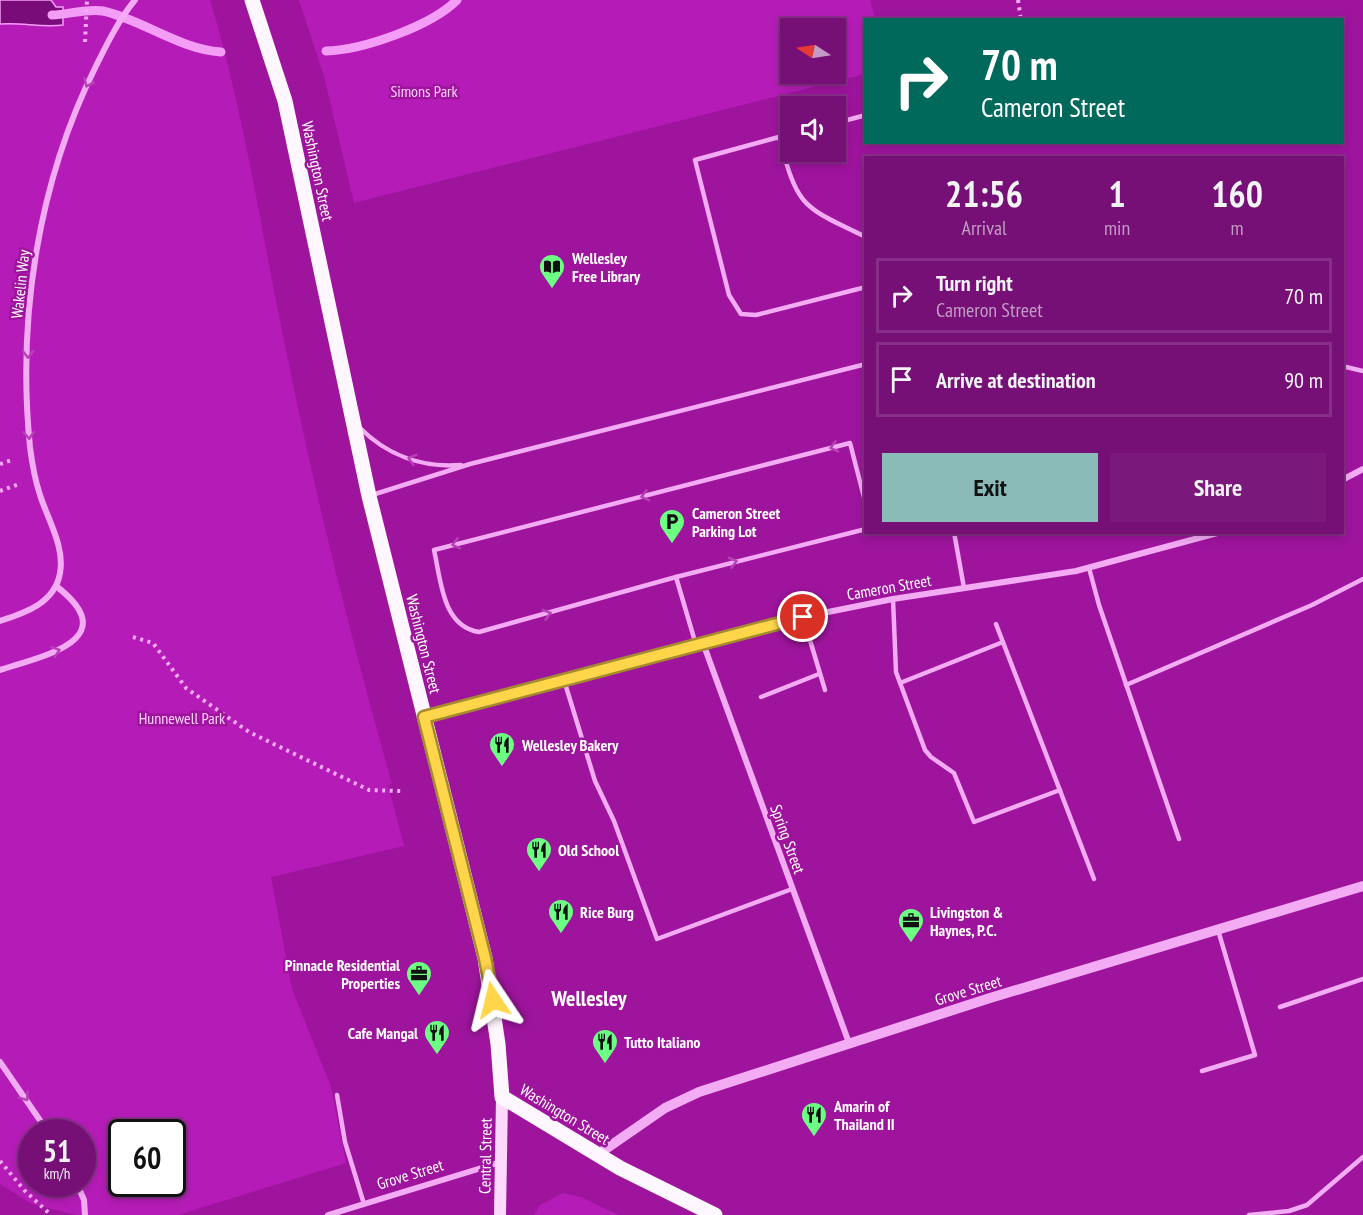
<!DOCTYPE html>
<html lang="en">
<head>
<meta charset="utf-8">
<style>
  body { margin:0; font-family:"PT Sans Narrow",sans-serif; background:#7b187b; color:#f1f3f6; height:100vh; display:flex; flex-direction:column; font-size:22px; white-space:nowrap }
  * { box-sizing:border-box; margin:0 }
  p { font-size:20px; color:#c29cc5 }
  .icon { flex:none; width:33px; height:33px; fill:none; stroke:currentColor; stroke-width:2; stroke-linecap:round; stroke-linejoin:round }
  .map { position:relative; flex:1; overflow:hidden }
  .details { position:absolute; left:864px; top:156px; width:480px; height:378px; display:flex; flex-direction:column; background:#760f76; border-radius:0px; box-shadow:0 3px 9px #0003,0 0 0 2px #872f88 }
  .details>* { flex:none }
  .hud { position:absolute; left:864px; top:18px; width:480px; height:126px; border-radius:0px; box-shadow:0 3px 9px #0003,0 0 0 2px #872f88; background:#00695c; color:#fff; overflow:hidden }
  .needle { width:39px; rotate:282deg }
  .fabs { position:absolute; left:780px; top:18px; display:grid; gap:12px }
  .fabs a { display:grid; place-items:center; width:66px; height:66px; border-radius:0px; background:#760f76; box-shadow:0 3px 9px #0003,0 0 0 2px #872f88; font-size:30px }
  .speed { position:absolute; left:18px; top:1119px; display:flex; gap:12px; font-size:30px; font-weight:700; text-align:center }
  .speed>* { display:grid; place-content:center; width:78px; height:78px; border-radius:50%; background:#760f76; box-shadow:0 3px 9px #0003,0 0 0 2px #872f88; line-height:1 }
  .speed small { font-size:15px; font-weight:400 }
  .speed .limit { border:3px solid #111; border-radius:9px; background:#fff; color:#111 }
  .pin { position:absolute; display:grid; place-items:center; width:51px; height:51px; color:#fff; margin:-26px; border:3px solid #fff; border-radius:50%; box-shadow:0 2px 6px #0007 }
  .me { position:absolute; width:66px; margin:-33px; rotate:350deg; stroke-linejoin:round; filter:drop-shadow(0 0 4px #0008) }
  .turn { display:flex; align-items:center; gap:21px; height:126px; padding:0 18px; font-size:27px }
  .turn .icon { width:78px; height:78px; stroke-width:2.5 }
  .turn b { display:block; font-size:42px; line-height:51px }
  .eta { display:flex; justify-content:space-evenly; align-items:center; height:102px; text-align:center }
  .eta b { font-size:36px; font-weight:600; line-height:42px }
  .cta { display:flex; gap:12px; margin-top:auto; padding:12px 18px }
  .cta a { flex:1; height:69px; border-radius:0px; background:#8bbbb9; color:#111; font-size:24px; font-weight:600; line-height:69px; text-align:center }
  .cta a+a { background:#7b187b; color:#f1f3f6 }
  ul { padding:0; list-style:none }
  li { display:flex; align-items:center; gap:18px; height:75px; margin:0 12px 9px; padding:0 6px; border:3px solid #872f88; border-radius:0px }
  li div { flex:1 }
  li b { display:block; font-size:22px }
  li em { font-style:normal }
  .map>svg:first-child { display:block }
  .green { fill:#b51cb7; fill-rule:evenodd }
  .water { fill:#7a0c79; stroke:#f49df6; stroke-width:1.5 }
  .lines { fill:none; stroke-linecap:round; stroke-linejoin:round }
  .stream { stroke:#f49df6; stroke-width:9 }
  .path { stroke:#f3abf4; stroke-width:4; stroke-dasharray:3 4.5; stroke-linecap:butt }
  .service { stroke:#f3abf4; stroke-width:4.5 }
  .minor { stroke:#f3abf4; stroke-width:6 }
  .tertiary { stroke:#f3abf4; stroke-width:10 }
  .secondary { stroke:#fddafd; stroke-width:12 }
  .primary { stroke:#fff7ff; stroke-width:15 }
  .oneway { stroke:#b841b7 }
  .route-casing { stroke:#a68a30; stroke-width:15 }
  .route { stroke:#ffd54a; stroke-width:10 }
  .labels { text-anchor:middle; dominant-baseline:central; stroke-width:5; stroke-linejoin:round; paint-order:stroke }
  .park-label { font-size:16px; fill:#fdd3fd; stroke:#9e149d }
  .street-label { font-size:16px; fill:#fff; stroke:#9e149d }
  .poi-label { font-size:16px; font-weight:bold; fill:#fff; stroke:#9e149d; text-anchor:start }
  .district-label { font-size:22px; font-weight:bold; fill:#fff; stroke:#9e149d }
</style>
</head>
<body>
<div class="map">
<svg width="1363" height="1215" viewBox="0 0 1363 1215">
  <rect width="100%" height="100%" fill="#9e149d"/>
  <g class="green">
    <path d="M0,0H210C245,116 262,237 287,355C316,500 352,642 392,784L388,785L404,846L271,877L292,989L331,1087L346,1163L178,1215H77L32,1204L0,1184ZM32,1132H82V1184H32ZM122,1132H172V1184H122Z"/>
    <path d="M299,0H870L875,19L866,20L865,74L354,203L324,76ZM836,28V74H790V28Z"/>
    <polygon points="563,1193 581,1197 618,1215 534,1215 540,1205"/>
  </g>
  <path class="water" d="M0,0H51L56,7H63V25C41,28 22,22 0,24Z"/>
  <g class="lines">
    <g class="stream">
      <path d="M52,15C68,15 87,8 103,11C143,20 179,49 221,52"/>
      <path d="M326,51C363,50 431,26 457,0"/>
    </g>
    <g class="path">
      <polyline points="1018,0 1021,20"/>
      <polyline points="85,42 87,0"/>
      <polyline points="0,464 12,460"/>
      <polyline points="0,491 19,484"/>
      <polyline points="133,637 153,643 186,688 249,732 369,790 401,791"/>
      <polyline points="0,1161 25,1191 51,1215"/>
    </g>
    <g class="service">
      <polyline points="836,123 866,115"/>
      <polyline points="779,137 790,134"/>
      <path d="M866,237C801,206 798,208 779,137L695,160L729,295L741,314L756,315L866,287"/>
      <polyline points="1342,366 1363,371"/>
      <path d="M360,428C387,455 422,468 461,465"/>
      <polyline points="372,495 470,464 866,364"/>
      <path d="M866,505L850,443L434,550C441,580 442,626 479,632L676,577L866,529"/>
      <polyline points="954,532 964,588"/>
      <polyline points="1089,568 1099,605 1179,839"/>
      <polyline points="676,577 696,645"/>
      <polyline points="893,599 896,672 925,750 931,757 954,773 974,822 1060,790"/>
      <polyline points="803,617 825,690"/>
      <polyline points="996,624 1094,879"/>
      <polyline points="564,680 595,781 614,821 657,939 792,889"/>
      <polyline points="900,683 1003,642"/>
      <polyline points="1126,685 1312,605 1363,579"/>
      <polyline points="761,697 819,674"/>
      <polyline points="1280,1007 1363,979"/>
      <polyline points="1202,1071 1255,1055 1218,930"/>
      <polyline points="337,1095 345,1142 364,1204"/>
      <polyline points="1249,1215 1289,1211 1307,1205 1363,1157"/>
    </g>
    <g class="minor">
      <polyline points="1342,480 1363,469"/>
      <path d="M0,621C25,613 55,603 60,573C65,547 48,520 40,495C35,480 32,463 30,447C17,318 38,182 96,66C107,44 119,19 135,0"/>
      <polyline points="703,643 849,1043"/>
      <path d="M0,670C42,656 126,640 56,586"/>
      <polyline points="425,717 803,617 893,599 1076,571 1221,532"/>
      <polyline points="0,1062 48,1132"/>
      <polyline points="77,1184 84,1200 85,1215"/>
      <polyline points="328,1215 501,1162"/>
    </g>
    <polyline class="tertiary" points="597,1155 665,1108 699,1092 990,998 1363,886"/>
    <polyline class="secondary" points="500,1215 502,1097"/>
    <polyline class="primary" points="252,0 285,101 369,496 485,958 498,1044 502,1097 620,1168 715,1215"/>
  </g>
  <defs><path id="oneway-chevron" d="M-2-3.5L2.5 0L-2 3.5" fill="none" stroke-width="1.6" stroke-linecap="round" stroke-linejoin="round" transform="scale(1.5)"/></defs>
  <g class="oneway">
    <use href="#oneway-chevron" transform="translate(88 83) rotate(114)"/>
    <use href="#oneway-chevron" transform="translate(28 354) rotate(91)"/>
    <use href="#oneway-chevron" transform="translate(29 435) rotate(87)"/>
    <use href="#oneway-chevron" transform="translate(834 447) rotate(166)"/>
    <use href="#oneway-chevron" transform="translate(412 459) rotate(-164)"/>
    <use href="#oneway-chevron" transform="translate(645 496) rotate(166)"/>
    <use href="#oneway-chevron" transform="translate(456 544) rotate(166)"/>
    <use href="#oneway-chevron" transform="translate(733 562) rotate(-14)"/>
    <use href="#oneway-chevron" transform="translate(547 614) rotate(-16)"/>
    <use href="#oneway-chevron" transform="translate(56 651) rotate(-19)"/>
    <use href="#oneway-chevron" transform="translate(25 1097) rotate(54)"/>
  </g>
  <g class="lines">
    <defs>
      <polyline id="route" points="493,1000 485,958 424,717 803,617"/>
    </defs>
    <use href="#route" class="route-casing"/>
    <use href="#route" class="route"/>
  </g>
  <defs>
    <symbol id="library-pin" viewBox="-11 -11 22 30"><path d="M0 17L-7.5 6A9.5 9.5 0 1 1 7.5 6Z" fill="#6dff83" stroke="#9e149d"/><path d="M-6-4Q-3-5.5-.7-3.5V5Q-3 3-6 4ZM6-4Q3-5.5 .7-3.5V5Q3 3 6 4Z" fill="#111"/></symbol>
    <symbol id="parking-pin" viewBox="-11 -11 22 30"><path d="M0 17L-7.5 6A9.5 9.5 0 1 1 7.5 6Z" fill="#6dff83" stroke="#9e149d"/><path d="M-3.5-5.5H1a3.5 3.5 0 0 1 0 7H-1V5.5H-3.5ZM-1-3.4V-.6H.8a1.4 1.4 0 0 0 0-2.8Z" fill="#111"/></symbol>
    <symbol id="restaurant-pin" viewBox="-11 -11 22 30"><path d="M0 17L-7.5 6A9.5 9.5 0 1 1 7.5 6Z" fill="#6dff83" stroke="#9e149d"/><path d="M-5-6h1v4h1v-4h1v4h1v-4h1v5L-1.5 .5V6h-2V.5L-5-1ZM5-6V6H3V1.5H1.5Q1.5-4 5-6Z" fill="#111"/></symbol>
    <symbol id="office-pin" viewBox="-11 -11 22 30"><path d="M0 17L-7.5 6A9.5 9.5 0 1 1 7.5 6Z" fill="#6dff83" stroke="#9e149d"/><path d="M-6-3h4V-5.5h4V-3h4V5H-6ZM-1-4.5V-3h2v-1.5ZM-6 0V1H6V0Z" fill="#111"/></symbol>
  </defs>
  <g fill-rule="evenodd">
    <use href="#library-pin" x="537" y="252" width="30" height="40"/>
    <use href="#parking-pin" x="657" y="507" width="30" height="40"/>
    <use href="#restaurant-pin" x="487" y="730" width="30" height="40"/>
    <use href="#restaurant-pin" x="524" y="835" width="30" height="40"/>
    <use href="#restaurant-pin" x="546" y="897" width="30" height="40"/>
    <use href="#office-pin" x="896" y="906" width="30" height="40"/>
    <use href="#office-pin" x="404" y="959" width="30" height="40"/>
    <use href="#restaurant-pin" x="422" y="1018" width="30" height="40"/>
    <use href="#restaurant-pin" x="590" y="1027" width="30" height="40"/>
    <use href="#restaurant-pin" x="799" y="1100" width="30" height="40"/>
  </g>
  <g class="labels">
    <g class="park-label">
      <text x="424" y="91">Simons Park</text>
      <text x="182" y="718">Hunnewell Park</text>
    </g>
    <g class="street-label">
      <text transform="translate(318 171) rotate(78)">Washington Street</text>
      <text transform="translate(20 284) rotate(-84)">Wakelin Way</text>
      <text transform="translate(889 587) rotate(-10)">Cameron Street</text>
      <text transform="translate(424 644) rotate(76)">Washington Street</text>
      <text transform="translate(788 839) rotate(70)">Spring Street</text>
      <text transform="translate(968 990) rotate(-17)">Grove Street</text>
      <text transform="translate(565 1114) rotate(31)">Washington Street</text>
      <text transform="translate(485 1156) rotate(-89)">Central Street</text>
      <text transform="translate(410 1174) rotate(-17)">Grove Street</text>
    </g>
    <g class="poi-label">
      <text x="572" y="258">Wellesley<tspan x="572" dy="18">Free Library</tspan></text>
      <text x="692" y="513">Cameron Street<tspan x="692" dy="18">Parking Lot</tspan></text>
      <text x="522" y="745">Wellesley Bakery</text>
      <text x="558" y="850">Old School</text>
      <text x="580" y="912">Rice Burg</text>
      <text x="930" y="912">Livingston &amp;<tspan x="930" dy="18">Haynes, P.C.</tspan></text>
      <text x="400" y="965" text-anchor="end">Pinnacle Residential<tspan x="400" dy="18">Properties</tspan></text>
      <text x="418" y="1033" text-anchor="end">Cafe Mangal</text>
      <text x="624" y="1042">Tutto Italiano</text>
      <text x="834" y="1106">Amarin of<tspan x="834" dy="18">Thailand II</tspan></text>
    </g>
    <g class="district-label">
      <text x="589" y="998">Wellesley</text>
    </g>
  </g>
</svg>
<div class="fabs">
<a><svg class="needle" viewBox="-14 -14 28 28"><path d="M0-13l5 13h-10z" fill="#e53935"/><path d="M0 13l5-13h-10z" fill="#c29cc5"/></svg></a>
<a><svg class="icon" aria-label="sound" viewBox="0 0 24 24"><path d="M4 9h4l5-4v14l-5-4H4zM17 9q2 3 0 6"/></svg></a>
</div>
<div class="speed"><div>51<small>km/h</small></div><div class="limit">60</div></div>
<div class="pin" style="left:803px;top:617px;background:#d93025"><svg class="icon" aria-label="arrive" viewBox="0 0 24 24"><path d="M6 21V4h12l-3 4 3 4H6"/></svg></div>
<svg class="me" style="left:493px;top:1000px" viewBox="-20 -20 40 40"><path d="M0-17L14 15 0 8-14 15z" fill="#ffd54a" stroke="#fff" stroke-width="4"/></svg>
<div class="hud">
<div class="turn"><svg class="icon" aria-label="right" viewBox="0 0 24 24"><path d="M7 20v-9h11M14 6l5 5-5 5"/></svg><div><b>70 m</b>Cameron Street</div></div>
</div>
<section class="details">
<div class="eta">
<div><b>21:56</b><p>Arrival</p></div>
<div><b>1</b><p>min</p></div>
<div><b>160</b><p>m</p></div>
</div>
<ul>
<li><svg class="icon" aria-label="right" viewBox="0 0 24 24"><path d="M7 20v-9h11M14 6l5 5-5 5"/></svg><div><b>Turn right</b><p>Cameron Street</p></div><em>70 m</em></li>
<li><svg class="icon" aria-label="arrive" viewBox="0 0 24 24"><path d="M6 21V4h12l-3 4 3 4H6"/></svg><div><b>Arrive at destination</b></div><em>90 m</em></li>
</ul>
<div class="cta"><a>Exit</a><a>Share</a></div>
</section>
</div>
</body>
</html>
